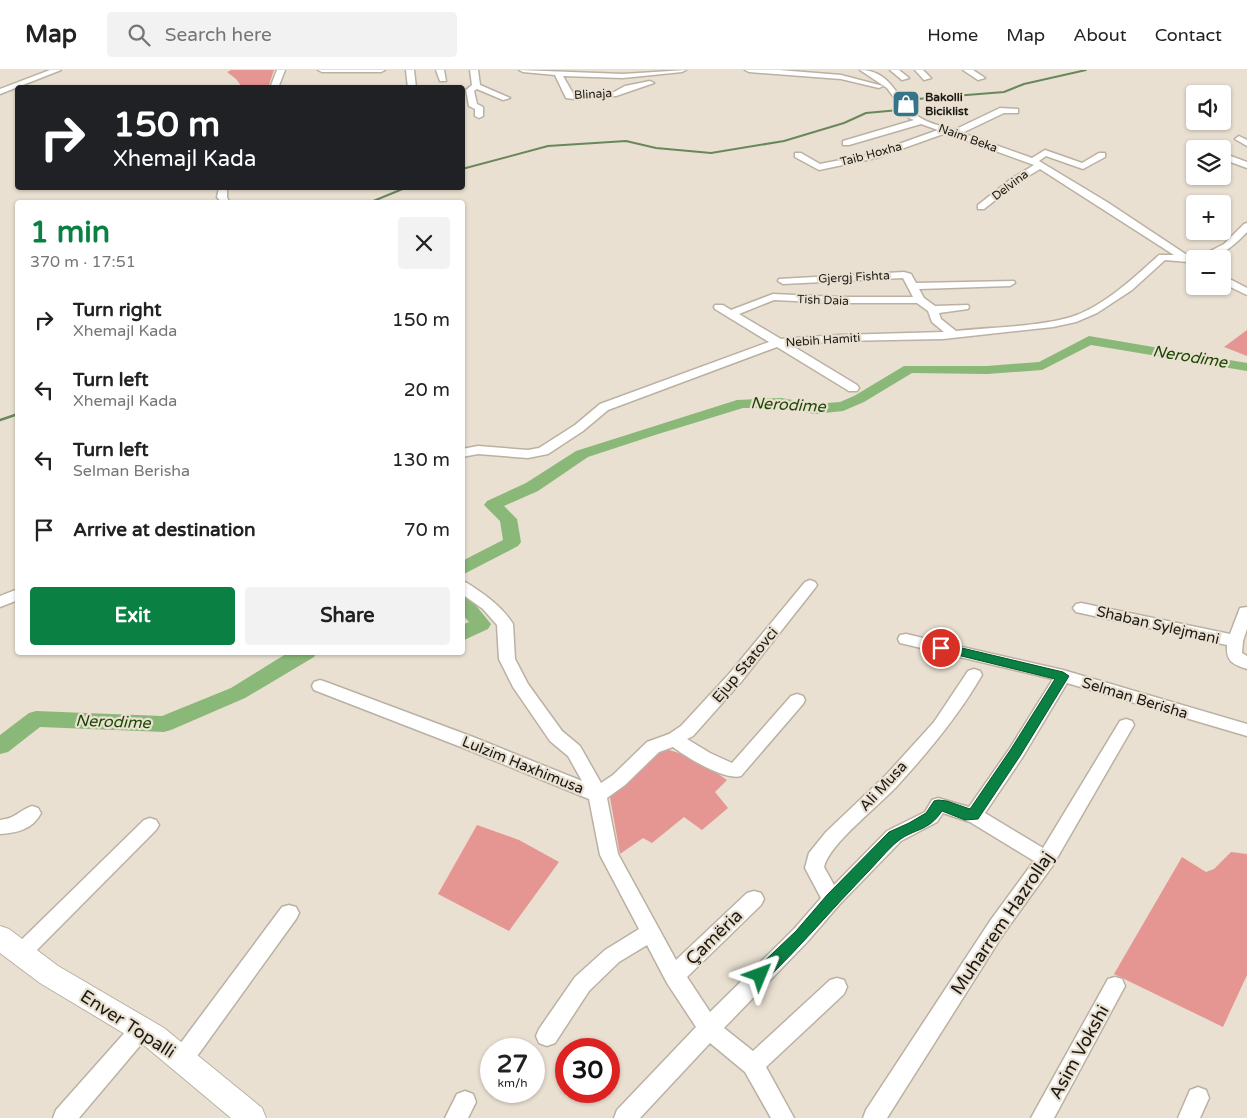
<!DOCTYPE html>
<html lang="en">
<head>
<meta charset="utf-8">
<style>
  body { margin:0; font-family:"Varela Round",sans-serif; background:#f2f2f2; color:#222; height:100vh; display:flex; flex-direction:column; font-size:19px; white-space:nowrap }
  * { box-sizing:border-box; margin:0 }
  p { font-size:16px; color:#767676 }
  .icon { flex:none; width:28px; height:28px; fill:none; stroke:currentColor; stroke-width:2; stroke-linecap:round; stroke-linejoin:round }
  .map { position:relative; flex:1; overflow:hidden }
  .panel { position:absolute; left:15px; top:130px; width:450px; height:455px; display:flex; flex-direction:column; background:#fff; border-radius:5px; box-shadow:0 1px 4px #0004 }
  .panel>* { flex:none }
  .guide { position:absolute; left:15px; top:15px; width:450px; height:105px; border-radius:5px; box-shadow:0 1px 4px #0004; background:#202124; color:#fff; overflow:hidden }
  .buttons { position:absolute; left:1186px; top:15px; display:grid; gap:10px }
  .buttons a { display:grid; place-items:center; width:45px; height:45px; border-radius:5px; background:#fff; box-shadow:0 1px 4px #0004; font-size:25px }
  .speed { position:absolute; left:480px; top:968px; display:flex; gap:10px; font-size:25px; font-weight:700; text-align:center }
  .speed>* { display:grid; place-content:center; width:65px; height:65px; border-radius:50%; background:#fff; box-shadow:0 1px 4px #0004; line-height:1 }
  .speed small { font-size:12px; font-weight:400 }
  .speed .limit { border:8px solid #d22; background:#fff; color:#111 }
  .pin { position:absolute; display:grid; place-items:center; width:42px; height:42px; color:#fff; margin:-21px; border:2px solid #fff; border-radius:50%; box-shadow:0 1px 5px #0007 }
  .me { position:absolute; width:55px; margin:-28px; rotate:46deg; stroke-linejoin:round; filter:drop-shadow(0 0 4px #0008) }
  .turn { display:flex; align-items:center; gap:18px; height:105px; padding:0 15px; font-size:22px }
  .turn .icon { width:65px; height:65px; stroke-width:2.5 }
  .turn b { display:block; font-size:35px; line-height:42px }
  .round { display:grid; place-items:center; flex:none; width:52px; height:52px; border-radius:5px; background:#f2f2f2 }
  .headline { display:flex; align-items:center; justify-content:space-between; height:85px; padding:0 15px }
  h1 { font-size:30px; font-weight:700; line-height:38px; color:#0b8043 }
  .primary-button { display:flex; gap:10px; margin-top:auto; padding:10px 15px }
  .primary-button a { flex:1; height:58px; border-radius:5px; background:#0b8043; color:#fff; font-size:20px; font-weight:700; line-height:58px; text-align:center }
  .primary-button a+a { background:#f2f2f2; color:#222 }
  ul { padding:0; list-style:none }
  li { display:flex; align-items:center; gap:15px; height:70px; padding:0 15px }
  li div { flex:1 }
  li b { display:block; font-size:19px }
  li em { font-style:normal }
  header { display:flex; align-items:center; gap:30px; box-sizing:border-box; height:70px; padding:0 25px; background:#fff; border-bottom:1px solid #e0e0e0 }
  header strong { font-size:24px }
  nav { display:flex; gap:28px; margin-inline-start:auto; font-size:18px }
  .search { width:350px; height:45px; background:#f2f2f2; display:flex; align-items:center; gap:12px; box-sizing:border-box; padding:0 18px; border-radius:5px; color:#767676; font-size:19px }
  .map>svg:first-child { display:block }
  .green { fill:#e59693 }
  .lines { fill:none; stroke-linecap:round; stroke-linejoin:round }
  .stream-far1 { stroke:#69885a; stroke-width:2 }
  .stream { stroke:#69885a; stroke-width:2.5 }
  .river { fill:#8ab878; fill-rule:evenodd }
  .minor-casing { stroke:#bab1a3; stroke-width:3 }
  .major-casing { stroke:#bab1a3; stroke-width:2 }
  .minor { fill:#fff; fill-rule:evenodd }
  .major { fill:#fff; fill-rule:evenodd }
  .route { fill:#0b8043; stroke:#07532c }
  .labels { text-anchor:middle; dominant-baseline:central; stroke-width:4.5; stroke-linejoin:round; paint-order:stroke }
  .far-street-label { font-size:12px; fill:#1c1913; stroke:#e9e0d1 }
  .far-poi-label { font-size:12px; font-weight:bold; fill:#1c1913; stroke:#e9e0d1; text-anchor:start }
  .street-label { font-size:15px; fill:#1c1913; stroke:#e9e0d1 }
  .water-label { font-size:16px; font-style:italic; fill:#1d4803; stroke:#e9e0d1 }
  .near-street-label { font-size:18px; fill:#1c1913; stroke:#e9e0d1 }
</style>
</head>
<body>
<header>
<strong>Map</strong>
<div class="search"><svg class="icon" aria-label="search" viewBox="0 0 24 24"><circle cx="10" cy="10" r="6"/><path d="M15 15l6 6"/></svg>Search here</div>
<nav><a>Home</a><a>Map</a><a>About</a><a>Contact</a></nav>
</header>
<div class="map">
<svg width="1247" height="1048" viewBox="0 0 1247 1048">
  <rect width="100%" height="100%" fill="#e9e0d1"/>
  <g class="green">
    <polygon points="231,0 274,0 268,18 242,17 236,9 227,2"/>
    <polygon points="1247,260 1247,286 1224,277"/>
    <polygon points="663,678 694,688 727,710 715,722 728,738 702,760 684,747 652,773 643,768 620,784 609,722"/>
    <polygon points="477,755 519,770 559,792 509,861 438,824"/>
    <polygon points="1231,782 1247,784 1247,905 1223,957 1114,904 1182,787 1206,802 1214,799"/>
  </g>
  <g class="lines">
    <g class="stream-far1">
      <polyline points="462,99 548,76 626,71 656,78 711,83 784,71 844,53 866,43 910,39 917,29 1004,22 1024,14 1086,0"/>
      <polyline points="371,132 405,118"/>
    </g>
    <polyline class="stream" points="0,350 18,344"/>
    <g class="river">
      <polygon points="1089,266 1247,293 1247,301 1091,275 1042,300 987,304 912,303 864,332 843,341 815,344 781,338 743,338 655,365 588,387 538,421 504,436 517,449 521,472 518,476 462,505 462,491 503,470 500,451 484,435 487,431 526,413 576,381 737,330 781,328 815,334 840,332 854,326 904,296 987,296 1039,292"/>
      <polygon points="462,525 469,527 491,554 488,559 462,571 462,555 469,552 462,544"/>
      <polygon points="289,582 317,582 314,587 245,628 171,660 164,662 40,657 8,682 0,684 0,665 29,643 36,641 162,646 231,618"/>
    </g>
    <defs>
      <g id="minor">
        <polygon points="50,0 61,0 0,24 0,19"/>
        <polygon points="277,0 285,0 278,18 270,18"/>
        <polygon points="318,0 385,0 381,2 322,2"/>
        <polygon points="406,0 414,0 416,18 408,18"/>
        <polygon points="436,0 444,0 446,11 440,11"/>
        <polygon points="470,0 478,0 480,15 510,28 503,30 477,19 474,21 477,34 483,37 483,46 479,48 475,46 475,39 469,36 466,20 472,15"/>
        <polygon points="519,0 623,4 686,0 682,2 623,8 563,6 574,25 614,22 625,16 650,11 654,13 616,26 574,29 566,28 555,5 523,2"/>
        <polygon points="745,0 779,0 841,5 883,16 879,18 841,9 749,2"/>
        <path d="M860,0C891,0 896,28 915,44C925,53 942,56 954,60L1000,38L1018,39V43H1004L962,63L1032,88L1045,80L1082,93L1099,83H1105V87L1083,99L1046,86L1039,91L1107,132L1193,189L1188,192L1165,190L1132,220L1097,243L1076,252L1053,257L943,269L839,271L791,275L857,315L859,318L857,321H849L777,277L608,340L583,361L548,384L528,388L478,384L462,387V379L478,376L528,380L539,378L575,355L600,334L769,272L715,239L714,237L715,235H723L731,240L773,224L838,227H913L903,208L783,214L778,211L779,209L904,202L911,204L916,213L1014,211L1015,213L1010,216L919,219L924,228L935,236L968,235L969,237L968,239L939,243L941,249L956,261C992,257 1037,257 1071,247C1103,237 1135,207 1159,185H1174L1040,99L1017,113L984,139H978V135L1011,109L1034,95L946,63L876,88L819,100L795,87V83H801L820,94L871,84L938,60L921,54L849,75H843V71L914,50L909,48L887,18ZM774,230L838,233H917L928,241L932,252L944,262L839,265L781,269L739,244Z"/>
        <polygon points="890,0 899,0 909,8 902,10"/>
        <polygon points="915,0 923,0 931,8 924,10"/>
        <polygon points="963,0 973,0 985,8 978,10"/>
        <polygon points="1239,66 1247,70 1247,76 1235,69"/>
        <polygon points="1228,85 1247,92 1247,98 1225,90 1224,88"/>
        <polygon points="219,118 227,118 227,127 229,132 221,132 217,127"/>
        <path d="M1247,153V162C1232,178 1218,189 1195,189L1224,174L1244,154Z"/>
        <polygon points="1222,205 1247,218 1247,225 1222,213"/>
        <path d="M810,510L815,512L817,515L815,518L741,612L693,666L687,669L710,683L732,693L791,626L797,624L803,626L805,630L803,634L741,706C725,711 686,687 673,677L659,682L625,715L607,728L618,784L676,890L747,823L754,821L761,823L764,829L761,835L687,907L710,942L794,859L821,828L805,798L809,783L826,762L886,705L934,652L968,601L974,599L980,601L982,605C959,645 929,681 898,715C880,735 829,774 824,797L834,815L887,761L925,742L932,730L938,728L969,737L1010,678L1053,609L900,573L898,569L900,565L906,564L1063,600L1247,654V666L1067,613L1022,688L985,743L1043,778L1120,651L1126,649L1132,651L1134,655L1053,795L1004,863L887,1048H863L866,1040L990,851L1034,791L970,752L943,743L937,752L901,771L839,835L808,871L724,958L753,981L830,910L837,908L844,910L847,917L844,924L766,997L794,1048H771L745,1002L710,973L640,1048H614L617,1040L696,957L667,913L647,875L619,892L589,921L555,973L547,976L539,973L536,966L539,959L575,907L605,880L639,859L600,785L589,729L461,677L314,620L312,616L314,612L320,610L326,612L473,667L582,711L568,686L550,671L513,617L499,589L497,555L483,539L462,524V511L467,513C484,524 502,536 513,554L515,589L528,614L562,661L580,676L601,713L613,705L647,672L669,664L681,656L729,604L805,512Z"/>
        <polygon points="18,519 18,530 0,537 0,526"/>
        <path d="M1081,533L1230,564L1240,538L1247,537V559L1243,571L1242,583L1247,586V599C1232,594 1226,591 1227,575L1076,542L1073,538L1076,534Z"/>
        <path d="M32,736L38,738L41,743C33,759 17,763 0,764V750C17,748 18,741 32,736Z"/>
        <polygon points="150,748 156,750 159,755 156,760 26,891 19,894 12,891 9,885 12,879 144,750"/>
        <polygon points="289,835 296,837 299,843 296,849 190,996 182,999 174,996 171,989 174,982 282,837"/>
        <polygon points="1115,907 1122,909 1125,916 1054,1048 1031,1048 1108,909"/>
        <polygon points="142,948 149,951 153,958 149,965 79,1048 53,1048 56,1040 135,951"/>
        <polygon points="1198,1017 1206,1020 1209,1028 1200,1048 1178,1048 1190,1020"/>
        <polygon points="465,1021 473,1024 476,1032 468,1048 445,1048 457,1024"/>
      </g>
      <polygon id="major" points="0,856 9,859 58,896 164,958 262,1038 266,1048 231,1048 145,976 40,913 0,883"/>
    </defs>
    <use href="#minor" class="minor-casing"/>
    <use href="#major" class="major-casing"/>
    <use href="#minor" class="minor"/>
    <use href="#major" class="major"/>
  </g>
  <path class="route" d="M941,573L1063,602L1069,606L1020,686L978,749L965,750L942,741C928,762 915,758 898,771C887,780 877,793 866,804C832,839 801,876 766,910L760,912L755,910L753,905L755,900L796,861L827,825L889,762L909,753L926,743L934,731L938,730L947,731L970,739L1011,679L1055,609L937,580L935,578L937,575Z"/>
  <defs>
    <symbol id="shop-square" viewBox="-11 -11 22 22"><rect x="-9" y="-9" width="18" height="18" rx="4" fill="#357489" stroke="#e9e0d1"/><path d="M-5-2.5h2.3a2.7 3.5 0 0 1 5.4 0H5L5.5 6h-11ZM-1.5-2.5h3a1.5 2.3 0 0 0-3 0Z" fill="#fff"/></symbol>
  </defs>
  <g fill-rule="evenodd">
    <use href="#shop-square" x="890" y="18" width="32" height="32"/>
  </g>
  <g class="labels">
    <g class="far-street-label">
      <text transform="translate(593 24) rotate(-3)">Blinaja</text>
      <text transform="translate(968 68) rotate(20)">Naim Beka</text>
      <text transform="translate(871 84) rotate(-15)">Taib Hoxha</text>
      <text transform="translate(1010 115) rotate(-37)">Delvina</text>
      <text transform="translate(854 207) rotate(-3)">Gjergj Fishta</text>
      <text transform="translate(823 230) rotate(2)">Tish Daia</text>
      <text transform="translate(823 270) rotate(-4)">Nebih Hamiti</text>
    </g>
    <g class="far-poi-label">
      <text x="925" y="27">Bakolli<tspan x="925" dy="14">Biciklist</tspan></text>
    </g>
    <g class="street-label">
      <text transform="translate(1158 555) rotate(13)">Shaban Sylejmani</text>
      <text transform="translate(745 595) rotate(-50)">Ejup Statovci</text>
      <text transform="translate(1135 628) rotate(17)">Selman Berisha</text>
      <text transform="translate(523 695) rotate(22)">Lulzim Haxhimusa</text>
      <text transform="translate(883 716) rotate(-47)">Ali Musa</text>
    </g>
    <g class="water-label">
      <text transform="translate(1190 287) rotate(9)">Nerodime</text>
      <text transform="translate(788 335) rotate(3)">Nerodime</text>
      <text transform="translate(113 652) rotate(2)">Nerodime</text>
    </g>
    <g class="near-street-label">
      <text transform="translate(1002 853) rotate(-56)">Muharrem Hazrollaj</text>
      <text transform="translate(714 867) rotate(-44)">Çamëria</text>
      <text transform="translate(128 954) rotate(33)">Enver Topalli</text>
      <text transform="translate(1079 982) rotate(-61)">Asim Vokshi</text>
    </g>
  </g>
</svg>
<div class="buttons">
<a><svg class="icon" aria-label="sound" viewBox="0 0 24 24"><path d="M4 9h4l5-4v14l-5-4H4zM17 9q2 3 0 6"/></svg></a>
<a><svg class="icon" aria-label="layers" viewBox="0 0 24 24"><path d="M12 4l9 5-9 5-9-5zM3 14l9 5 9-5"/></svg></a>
<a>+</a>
<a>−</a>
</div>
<div class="speed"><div>27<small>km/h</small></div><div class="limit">30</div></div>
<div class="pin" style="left:941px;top:578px;background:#d93025"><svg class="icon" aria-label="arrive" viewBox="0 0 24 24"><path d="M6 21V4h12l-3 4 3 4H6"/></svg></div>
<svg class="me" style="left:760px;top:905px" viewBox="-20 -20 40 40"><path d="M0-17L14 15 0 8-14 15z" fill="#0b8043" stroke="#fff" stroke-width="4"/></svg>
<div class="guide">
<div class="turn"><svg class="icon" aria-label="right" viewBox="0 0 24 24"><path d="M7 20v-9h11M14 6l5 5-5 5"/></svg><div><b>150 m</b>Xhemajl Kada</div></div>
</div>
<section class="panel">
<div class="headline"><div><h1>1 min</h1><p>370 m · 17:51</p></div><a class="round"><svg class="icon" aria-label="close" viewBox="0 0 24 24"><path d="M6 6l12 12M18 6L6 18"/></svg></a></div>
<ul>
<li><svg class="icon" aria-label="right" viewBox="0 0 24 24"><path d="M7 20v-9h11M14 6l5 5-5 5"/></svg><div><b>Turn right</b><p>Xhemajl Kada</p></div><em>150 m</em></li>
<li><svg class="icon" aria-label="left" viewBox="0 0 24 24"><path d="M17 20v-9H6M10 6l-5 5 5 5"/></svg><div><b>Turn left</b><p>Xhemajl Kada</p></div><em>20 m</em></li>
<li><svg class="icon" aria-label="left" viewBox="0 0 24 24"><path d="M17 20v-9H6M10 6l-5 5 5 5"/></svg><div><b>Turn left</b><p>Selman Berisha</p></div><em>130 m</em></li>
<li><svg class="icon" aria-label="arrive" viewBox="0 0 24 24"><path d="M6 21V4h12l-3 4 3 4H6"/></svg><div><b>Arrive at destination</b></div><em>70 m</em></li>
</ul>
<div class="primary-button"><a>Exit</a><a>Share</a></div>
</section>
</div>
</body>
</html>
